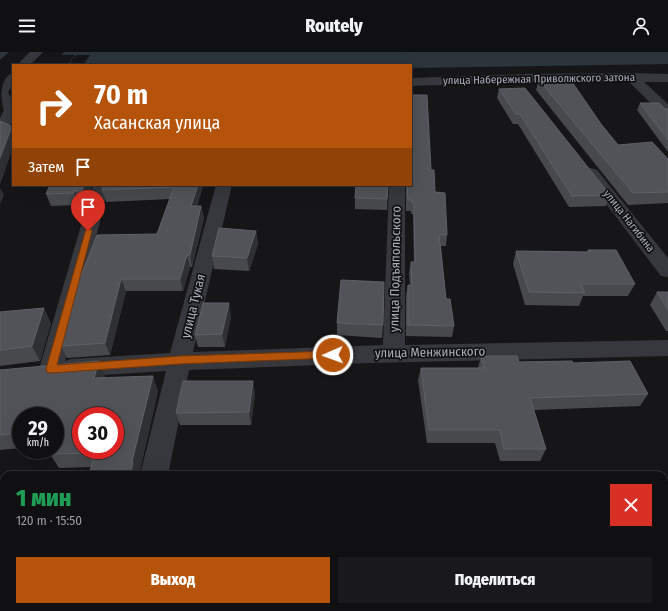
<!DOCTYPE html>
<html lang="ru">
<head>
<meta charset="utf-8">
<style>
  body { margin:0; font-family:"Fira Sans Condensed",sans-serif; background:#19191b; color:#f1f3f6; height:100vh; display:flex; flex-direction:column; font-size:15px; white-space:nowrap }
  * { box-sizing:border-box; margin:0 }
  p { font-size:13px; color:#9c9d9f }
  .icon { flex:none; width:22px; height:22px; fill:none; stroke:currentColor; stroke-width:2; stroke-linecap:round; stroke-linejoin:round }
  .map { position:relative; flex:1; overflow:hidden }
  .drawer { position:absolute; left:0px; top:419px; width:668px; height:140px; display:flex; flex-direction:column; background:#101012; border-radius:12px 12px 0 0; box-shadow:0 4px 16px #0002,0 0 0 1px #303032 }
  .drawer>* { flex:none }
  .banner { position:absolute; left:12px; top:12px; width:400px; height:122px; border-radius:0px; box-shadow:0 4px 16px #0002,0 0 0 1px #303032; background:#b45309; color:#fff; overflow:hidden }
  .speed { position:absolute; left:12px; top:355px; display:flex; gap:8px; font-size:20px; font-weight:700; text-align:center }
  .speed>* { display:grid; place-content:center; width:52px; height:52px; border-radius:50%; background:#101012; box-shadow:0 4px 16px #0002,0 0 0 1px #303032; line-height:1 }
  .speed small { font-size:10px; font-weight:400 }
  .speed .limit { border:6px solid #d22; background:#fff; color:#111 }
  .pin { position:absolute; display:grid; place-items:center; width:34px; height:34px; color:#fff; margin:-41px -17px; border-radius:50% 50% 50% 0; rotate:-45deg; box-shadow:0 0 4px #0007 }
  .pin .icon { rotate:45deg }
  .me { position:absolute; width:44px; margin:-22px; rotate:268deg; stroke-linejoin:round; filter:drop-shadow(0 0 3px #0008) }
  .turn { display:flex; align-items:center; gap:14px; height:84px; padding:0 16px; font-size:18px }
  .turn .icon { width:52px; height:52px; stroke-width:2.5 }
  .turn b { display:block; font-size:28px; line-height:34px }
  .then { display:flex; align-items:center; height:38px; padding:0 16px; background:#0003; gap:8px; font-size:15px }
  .round { display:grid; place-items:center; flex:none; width:42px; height:42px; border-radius:0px; background:#19191b }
  .summary { display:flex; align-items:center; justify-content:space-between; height:68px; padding:0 16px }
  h1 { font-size:24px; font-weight:800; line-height:30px; color:#1e9e55 }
  .action { display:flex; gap:8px; margin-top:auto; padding:8px 16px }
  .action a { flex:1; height:46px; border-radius:0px; background:#b45309; color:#fff; font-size:16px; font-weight:800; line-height:46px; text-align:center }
  .action a+a { background:#19191b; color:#f1f3f6 }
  header { display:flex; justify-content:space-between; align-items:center; height:52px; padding:0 16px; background:#101012; font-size:18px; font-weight:800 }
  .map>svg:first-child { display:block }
  .water { fill:#2c353c }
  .pier { fill:#161618 }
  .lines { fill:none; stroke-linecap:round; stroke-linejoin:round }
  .path { stroke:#3d3f44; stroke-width:1.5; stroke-dasharray:1 2; stroke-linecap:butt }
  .minor { fill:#37383d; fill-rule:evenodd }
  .wall { fill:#47494d }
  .shaded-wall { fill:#2f3033 }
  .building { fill:#525359; stroke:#5f6168; fill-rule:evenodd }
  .route { fill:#b45309; stroke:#753606 }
  .labels { text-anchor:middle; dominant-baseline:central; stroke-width:3.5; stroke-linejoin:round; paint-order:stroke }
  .far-street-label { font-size:11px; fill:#a8adb8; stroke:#111113 }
  .street-label { font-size:13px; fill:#a8adb8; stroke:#111113 }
</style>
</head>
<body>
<header><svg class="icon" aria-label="menu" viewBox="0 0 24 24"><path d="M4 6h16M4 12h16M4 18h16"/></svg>Routely<svg class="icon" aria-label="person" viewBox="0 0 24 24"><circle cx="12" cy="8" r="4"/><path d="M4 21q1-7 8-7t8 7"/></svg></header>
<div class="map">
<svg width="668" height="559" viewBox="0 0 668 559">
  <rect width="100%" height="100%" fill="#161618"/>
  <polygon class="water" points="0,0 668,0 668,12 411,16 411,13 83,13 90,3 7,2 0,8"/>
  <polygon class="pier" points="9,0 64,0 60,4 8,4 0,10 0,8"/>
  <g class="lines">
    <polyline class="path" points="67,13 76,3"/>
    <g class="minor">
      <polygon points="30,0 43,0 30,13 17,13"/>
      <path d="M13,21V33L8,40L13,49V69L5,78L0,79V66L4,58C0,46 0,25 13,21Z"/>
      <polygon points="631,21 668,22 668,30 644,30 668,52 668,64 663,63 629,30 526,30 411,34 411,26 526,22"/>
      <polygon points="591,116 597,118 668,206 668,225 661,224 585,124 583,121 585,118"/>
      <polygon points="93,133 109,133 65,309 71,307 170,301 216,133 232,133 193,300 383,293 389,133 405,133 405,293 668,288 668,304 370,311 189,318 168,423 140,423 166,319 71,325 63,322 61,320 59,323 51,326 43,323 39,317"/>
      <rect x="121" y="555" width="32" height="4"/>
    </g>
  </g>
  <g class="wall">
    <polygon points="539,28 601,72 618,93 668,107 668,151 628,153 536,38"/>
    <polygon points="499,37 610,143 606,154 569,155 518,72 513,72 497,46"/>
    <polygon points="640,51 668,57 668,100 637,58"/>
    <polygon points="431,118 435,140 447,183 446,194 441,194 446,247 454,274 452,285 406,284 406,244 408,233 410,234 409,221 411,210 414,210 413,162 411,162 411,159 406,159 406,133 411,133"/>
    <polygon points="50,133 92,133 86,150 79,151 78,153 51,154 46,142"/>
    <polygon points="203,133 197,154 201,154 204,166 192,215 190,215 183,239 126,239 110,303 67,306 61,294 157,182 170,147 106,150 102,138"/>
    <polygon points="388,133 387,158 355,157 355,146"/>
    <polygon points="256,179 258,192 249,219 214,217 212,204"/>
    <polygon points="588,198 635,232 628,244 583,244 579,254 525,253 513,212 516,199 587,200"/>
    <polygon points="657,240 668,240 668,279 666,279 650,253"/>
    <polygon points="0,260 51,271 40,309 0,314"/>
    <polygon points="231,264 225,295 198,295 195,283"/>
    <polygon points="337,271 383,273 382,286 337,283"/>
    <polygon points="481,304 519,310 648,342 640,354 534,358 546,397 540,409 500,409 495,391 427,391 418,328 421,316 478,316"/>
    <polygon points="0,318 105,324 105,326 158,339 139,422 91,415 59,416 50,402 55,398 55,364 21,364 21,396 0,398"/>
    <polygon points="255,341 251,373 180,373 176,361"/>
    <polygon points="668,445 668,475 664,467 664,450"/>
    <polygon points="668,500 668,559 652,559 650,555 664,555 664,501"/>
  </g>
  <g class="shaded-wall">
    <polygon points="12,74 13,77 13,95 0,133 0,106"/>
    <polygon points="84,133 92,133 86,150 82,139"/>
    <polygon points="198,133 203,133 194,166 191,154"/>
    <polygon points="0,136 4,143 0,152"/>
    <polygon points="75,139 79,151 78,153 74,141"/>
    <polygon points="201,154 204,166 192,215 190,203"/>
    <polygon points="256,179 258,192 249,219 247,206"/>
    <polygon points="187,203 190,215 183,239 180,227"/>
    <polygon points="121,227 126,239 110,303 105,291"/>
    <polygon points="229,251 231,264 225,295 222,282"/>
    <polygon points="44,256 51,271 40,309 32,294"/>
    <polygon points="99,309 105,324 101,341 94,326"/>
    <polygon points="153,324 158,339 139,423 130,423 132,409"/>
    <polygon points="253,329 255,341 251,373 249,360"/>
  </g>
  <g class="building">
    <polygon points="570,27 601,72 618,93 652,90 668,107 668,140 633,141 539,28"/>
    <polygon points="525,36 610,143 572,144 520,62 516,62 499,37"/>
    <polygon points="411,43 427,43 431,118 434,118 435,140 445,141 447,183 439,183 446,247 450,247 454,274 408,273 408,233 412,234 411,210 415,210 414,151 412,151 413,148 408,148 407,133 411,133"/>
    <polygon points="640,51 659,51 665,57 668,57 668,88"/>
    <polygon points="0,69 12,74 0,106"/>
    <polygon points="50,133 84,133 82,139 75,139 74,141 46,142"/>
    <polygon points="104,133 198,133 191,154 201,154 190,203 187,203 180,227 121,227 105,291 61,294 77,234 97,183 157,182 174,135 102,138"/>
    <polygon points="356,133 388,133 387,147 355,146"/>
    <polygon points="219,176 256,179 247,206 212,204"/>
    <polygon points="588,198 616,198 635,232 581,232 585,241 529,240 516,199 589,200"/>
    <polygon points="341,228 384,230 383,273 337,271"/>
    <polygon points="657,240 668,240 668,258"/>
    <polygon points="203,251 229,251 222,282 195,283"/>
    <polygon points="44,256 32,294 0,298 0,260"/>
    <polygon points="481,304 517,304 519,310 572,309 573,311 630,309 648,342 530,346 546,397 504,397 500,378 429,378 421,316 484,316"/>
    <path d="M99,309L94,326L153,324L132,409L133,411L130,423H89L95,401L50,402L52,398H55V389L59,378H55V364H21V381L0,383V318ZM81,364H115V398H81Z"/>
    <polygon points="183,329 253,329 249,360 176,361"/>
    <polygon points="668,500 668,558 666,558 664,553 664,501"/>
    <polygon points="186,555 326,555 327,559 156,559"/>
  </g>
  <polygon class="route" points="86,177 91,177 92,179 57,313 180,304 333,299 337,303 333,306 180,312 51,321 47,320 46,317"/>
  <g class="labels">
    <g class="far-street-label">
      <text transform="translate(539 27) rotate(-1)">улица Набережная Приволжского затона</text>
      <text transform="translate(629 169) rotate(52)">улица Нагибина</text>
    </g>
    <g class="street-label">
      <text transform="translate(395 217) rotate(-89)">улица Подъяпольского</text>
      <text transform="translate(193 254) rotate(-76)">улица Тукая</text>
      <text transform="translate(430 300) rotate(-1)">улица Менжинского</text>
    </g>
  </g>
</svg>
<div class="speed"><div>29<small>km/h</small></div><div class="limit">30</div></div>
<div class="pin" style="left:88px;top:179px;background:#d93025"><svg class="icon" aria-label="arrive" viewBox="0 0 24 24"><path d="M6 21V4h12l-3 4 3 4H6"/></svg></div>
<svg class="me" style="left:333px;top:303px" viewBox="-20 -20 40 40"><circle r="17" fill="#b45309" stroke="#fff" stroke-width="3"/><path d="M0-11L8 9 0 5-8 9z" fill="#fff"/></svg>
<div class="banner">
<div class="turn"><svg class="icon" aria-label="right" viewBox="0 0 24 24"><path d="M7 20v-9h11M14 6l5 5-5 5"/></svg><div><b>70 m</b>Хасанская улица</div></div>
<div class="then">Затем<svg class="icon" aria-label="arrive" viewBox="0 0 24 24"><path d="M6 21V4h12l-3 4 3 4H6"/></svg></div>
</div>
<section class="drawer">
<div class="summary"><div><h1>1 мин</h1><p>120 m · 15:50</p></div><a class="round" style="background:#d93025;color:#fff"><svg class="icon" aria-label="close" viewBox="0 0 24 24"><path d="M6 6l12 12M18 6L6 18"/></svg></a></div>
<div class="action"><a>Выход</a><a>Поделиться</a></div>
</section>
</div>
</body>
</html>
